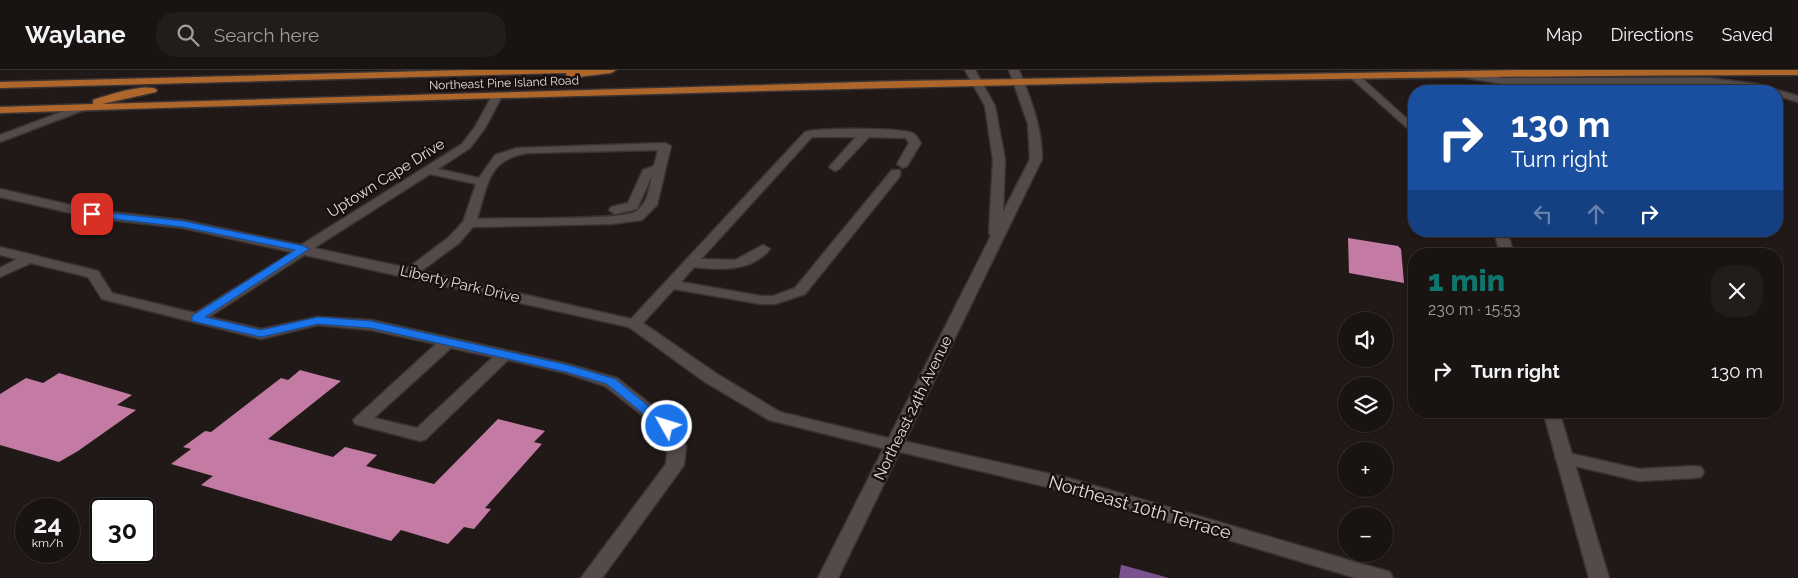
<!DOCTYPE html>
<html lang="en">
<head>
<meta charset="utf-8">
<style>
  body { margin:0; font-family:Raleway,sans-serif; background:#221c1b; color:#f1f3f6; height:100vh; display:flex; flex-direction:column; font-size:19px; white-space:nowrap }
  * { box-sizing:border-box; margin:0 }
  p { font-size:16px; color:#9f9e9f }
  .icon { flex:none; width:28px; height:28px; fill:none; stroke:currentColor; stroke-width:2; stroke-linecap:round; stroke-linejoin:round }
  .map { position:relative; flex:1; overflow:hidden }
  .drawer { position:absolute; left:1408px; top:178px; width:375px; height:170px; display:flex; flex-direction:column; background:#191312; border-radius:20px; box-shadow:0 1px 4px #0004,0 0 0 1px #373232 }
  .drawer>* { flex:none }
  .hud { position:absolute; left:1408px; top:15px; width:375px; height:152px; border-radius:20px; box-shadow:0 1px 4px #0004,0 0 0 1px #373232; background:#1a4fa0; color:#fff; overflow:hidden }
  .tools { position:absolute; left:1338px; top:242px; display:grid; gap:10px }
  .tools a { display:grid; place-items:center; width:55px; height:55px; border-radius:50%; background:#191312; box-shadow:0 1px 4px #0004,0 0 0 1px #373232; font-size:25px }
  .speed { position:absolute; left:15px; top:428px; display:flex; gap:10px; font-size:25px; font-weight:700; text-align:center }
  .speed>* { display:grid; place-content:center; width:65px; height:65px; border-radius:50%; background:#191312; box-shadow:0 1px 4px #0004,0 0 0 1px #373232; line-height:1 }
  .speed small { font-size:12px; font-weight:400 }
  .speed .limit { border:2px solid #111; border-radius:8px; background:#fff; color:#111 }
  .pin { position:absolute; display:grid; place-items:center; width:42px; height:42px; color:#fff; margin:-21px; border-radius:10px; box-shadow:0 2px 8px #0006 }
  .me { position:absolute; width:55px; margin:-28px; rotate:309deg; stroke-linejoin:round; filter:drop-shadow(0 0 4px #0008) }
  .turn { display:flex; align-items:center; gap:18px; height:105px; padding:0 20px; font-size:22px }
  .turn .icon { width:65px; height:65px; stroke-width:2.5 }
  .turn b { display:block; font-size:35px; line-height:42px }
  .lanes { display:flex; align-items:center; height:48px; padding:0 20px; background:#0003; justify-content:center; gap:25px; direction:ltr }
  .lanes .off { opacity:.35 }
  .round { display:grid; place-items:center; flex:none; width:52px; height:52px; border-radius:20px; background:#221c1b }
  .head { display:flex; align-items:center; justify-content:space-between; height:85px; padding:0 20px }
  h1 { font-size:30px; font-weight:800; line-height:38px; color:#0f766e }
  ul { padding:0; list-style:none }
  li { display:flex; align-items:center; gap:15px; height:75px; padding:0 20px }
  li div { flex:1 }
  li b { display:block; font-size:19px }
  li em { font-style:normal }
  header { display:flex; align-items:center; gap:30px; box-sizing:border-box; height:70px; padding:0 25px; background:#191312; border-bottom:1px solid #373232 }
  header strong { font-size:24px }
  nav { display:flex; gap:28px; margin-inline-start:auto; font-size:18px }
  .search { width:350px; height:45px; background:#221c1b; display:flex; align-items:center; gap:12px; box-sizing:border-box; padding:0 18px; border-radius:20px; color:#9f9e9f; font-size:19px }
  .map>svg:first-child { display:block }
  .water { fill:#7a5390 }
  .building { fill:#c37ba3 }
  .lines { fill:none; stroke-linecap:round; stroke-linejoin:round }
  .service-casing { stroke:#3a3333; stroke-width:3 }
  .minor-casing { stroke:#3a3333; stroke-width:3 }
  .tertiary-casing { stroke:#3a3333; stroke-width:3 }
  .primary-casing { stroke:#3a3333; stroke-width:3 }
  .service { fill:#554a4a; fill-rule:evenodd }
  .minor { fill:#554a4a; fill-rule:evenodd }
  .tertiary { fill:#554a4a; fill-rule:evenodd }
  .primary { fill:#ae662b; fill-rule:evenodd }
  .route { fill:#1a73e8; stroke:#114b97 }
  .labels { text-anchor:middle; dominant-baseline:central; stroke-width:5; stroke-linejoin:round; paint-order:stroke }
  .far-street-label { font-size:12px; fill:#e2dbdb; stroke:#18100f }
  .street-label { font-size:15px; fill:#e2dbdb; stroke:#18100f }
  .near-street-label { font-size:18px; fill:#e2dbdb; stroke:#18100f }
</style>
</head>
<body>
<header>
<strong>Waylane</strong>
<div class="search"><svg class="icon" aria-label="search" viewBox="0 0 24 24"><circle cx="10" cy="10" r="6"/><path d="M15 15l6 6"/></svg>Search here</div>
<nav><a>Map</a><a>Directions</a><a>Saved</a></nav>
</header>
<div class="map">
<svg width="1798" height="508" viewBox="0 0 1798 508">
  <rect width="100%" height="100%" fill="#211918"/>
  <polygon class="water" points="1121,495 1122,495 1169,508 1119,508"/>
  <g class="building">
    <polygon points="1348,168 1398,176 1401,179 1404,213 1349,203"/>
    <polygon points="300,300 341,311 268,369 333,387 345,377 377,385 366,396 434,414 498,349 545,361 534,372 542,374 485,438 491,439 474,459 464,457 448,474 401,460 391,471 201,415 213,406 171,394 191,379 183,377 205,361 211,362 281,308 288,310"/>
    <polygon points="59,303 132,325 117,335 136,340 78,381 59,392 0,375 0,324 26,308 43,313"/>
  </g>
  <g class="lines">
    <defs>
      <g id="service">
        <polygon points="1457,1 1503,8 1709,8 1757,14 1798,26 1798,32 1776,25 1776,21 1709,14 1503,14 1454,6 1454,2"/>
        <path d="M497,23L502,26L485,58L470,78L438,99L479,108L495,85L517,78L665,73L671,76L657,135L642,150L611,154L473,157L459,173L421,201L631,249L805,62C819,58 904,57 914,64C916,65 919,70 921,73L907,96L903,98L897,94L909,73L906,68L869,67L839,99L835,101L829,97L856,67H812L701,189L735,190L763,175L770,179C752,202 720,200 694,197L681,212L761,226H773L795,218L892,100H900V106L805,224L775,234H761L674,219L643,253L717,304L780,342L900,371L903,375L900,379L894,381L769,350L705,312L629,257L183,158L93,148L0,127V119L93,140L183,150L301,175L462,74L475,57L493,24ZM658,80L654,96L643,100L628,133L611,137L609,140L615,144L637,139L652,105C649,119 648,134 635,142C623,150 500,148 477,149C488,115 487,90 527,83ZM430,104L476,114L463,152L449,167L408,198L314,178Z"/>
        <polygon points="80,35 85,38 84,40 0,72 0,65"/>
        <polygon points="1564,382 1639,399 1695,396 1701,397 1704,402 1701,407 1695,408 1639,411 1558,392 1555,388 1558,384"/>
      </g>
      <g id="minor">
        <polygon points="1350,3 1356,3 1414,55 1414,64 1350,7"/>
        <polygon points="1494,161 1507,161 1514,184 1500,184"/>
        <path d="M304,175L311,179L309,182L209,247L261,259L318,247L371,250L568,294L617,308L673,352L686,376L684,395L602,508H581L666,394L668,376L660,359L605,316L565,303L508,290L426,369L420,371L355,354L353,350L436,274L371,260L318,255L261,269L102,229L88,207L31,193L0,207V198L17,189L0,185V177L98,201L112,223L195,243ZM451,278L493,287L417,358L374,348Z"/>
        <polygon points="1543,341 1559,341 1609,508 1589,508"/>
        <polygon points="894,369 1068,408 1383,500 1390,502 1393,508 1356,508 1068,422 888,379 885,375 888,371"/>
      </g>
      <path id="tertiary" d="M965,0H975L995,36L1005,90L1003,142L1030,89L1028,54L1009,0H1019C1031,30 1042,57 1042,89L838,508H818L991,166L989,163L993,90L985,36Z"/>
      <g id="primary">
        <polygon points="466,0 616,0 611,3 570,8 567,7 566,3 0,18 0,12"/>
        <path d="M1517,0H1798V5C1198,6 599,25 0,43V37L93,34V30C106,26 147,12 157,20L156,22L102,34L899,11Z"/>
      </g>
    </defs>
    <use href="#service" class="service-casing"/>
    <use href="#minor" class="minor-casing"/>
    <use href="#tertiary" class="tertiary-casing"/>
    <use href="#primary" class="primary-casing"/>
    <use href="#service" class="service"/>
    <use href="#minor" class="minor"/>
    <use href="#tertiary" class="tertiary"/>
    <use href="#primary" class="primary"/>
  </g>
  <polygon class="route" points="92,141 183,151 304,176 309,179 205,247 261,260 318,247 371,251 568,295 615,309 673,356 671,359 662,359 607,314 566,302 371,258 318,254 261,267 192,251 192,246 295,180 183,157 89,146 89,142"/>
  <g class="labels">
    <g class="far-street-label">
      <text transform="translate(504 13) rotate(-2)">Northeast Pine Island Road</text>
    </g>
    <g class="street-label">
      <text transform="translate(386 108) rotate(-32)">Uptown Cape Drive</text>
      <text transform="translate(460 214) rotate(13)">Liberty Park Drive</text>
      <text transform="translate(913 338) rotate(-64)">Northeast 24th Avenue</text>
    </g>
    <g class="near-street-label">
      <text transform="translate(1140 437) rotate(16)">Northeast 10th Terrace</text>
    </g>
  </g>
</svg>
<div class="tools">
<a><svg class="icon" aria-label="sound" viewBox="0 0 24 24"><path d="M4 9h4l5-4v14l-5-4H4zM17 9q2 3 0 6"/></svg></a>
<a><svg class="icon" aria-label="layers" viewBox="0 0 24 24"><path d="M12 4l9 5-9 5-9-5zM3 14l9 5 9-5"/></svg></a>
<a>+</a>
<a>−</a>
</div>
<div class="speed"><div>24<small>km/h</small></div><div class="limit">30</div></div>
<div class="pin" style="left:92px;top:144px;background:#d93025"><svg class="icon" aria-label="arrive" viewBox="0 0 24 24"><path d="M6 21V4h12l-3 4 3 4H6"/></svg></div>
<svg class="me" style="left:667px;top:356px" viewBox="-20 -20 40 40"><circle r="17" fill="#1a73e8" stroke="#fff" stroke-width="3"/><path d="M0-11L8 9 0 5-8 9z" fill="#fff"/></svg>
<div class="hud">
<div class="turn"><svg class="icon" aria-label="right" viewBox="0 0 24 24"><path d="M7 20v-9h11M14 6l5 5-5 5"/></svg><div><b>130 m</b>Turn right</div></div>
<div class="lanes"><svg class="icon off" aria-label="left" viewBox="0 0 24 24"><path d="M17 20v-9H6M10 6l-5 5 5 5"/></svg><svg class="icon off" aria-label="ahead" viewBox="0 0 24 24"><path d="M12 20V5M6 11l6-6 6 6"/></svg><svg class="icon" aria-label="right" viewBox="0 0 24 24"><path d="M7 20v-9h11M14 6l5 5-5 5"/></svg></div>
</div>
<section class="drawer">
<div class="head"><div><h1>1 min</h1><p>230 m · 15:53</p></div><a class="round"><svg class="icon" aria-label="close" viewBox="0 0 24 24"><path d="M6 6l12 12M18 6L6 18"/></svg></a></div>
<ul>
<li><svg class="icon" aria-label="right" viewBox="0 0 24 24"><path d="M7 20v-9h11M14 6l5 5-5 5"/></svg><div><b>Turn right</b></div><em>130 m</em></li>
</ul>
</section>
</div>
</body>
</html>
